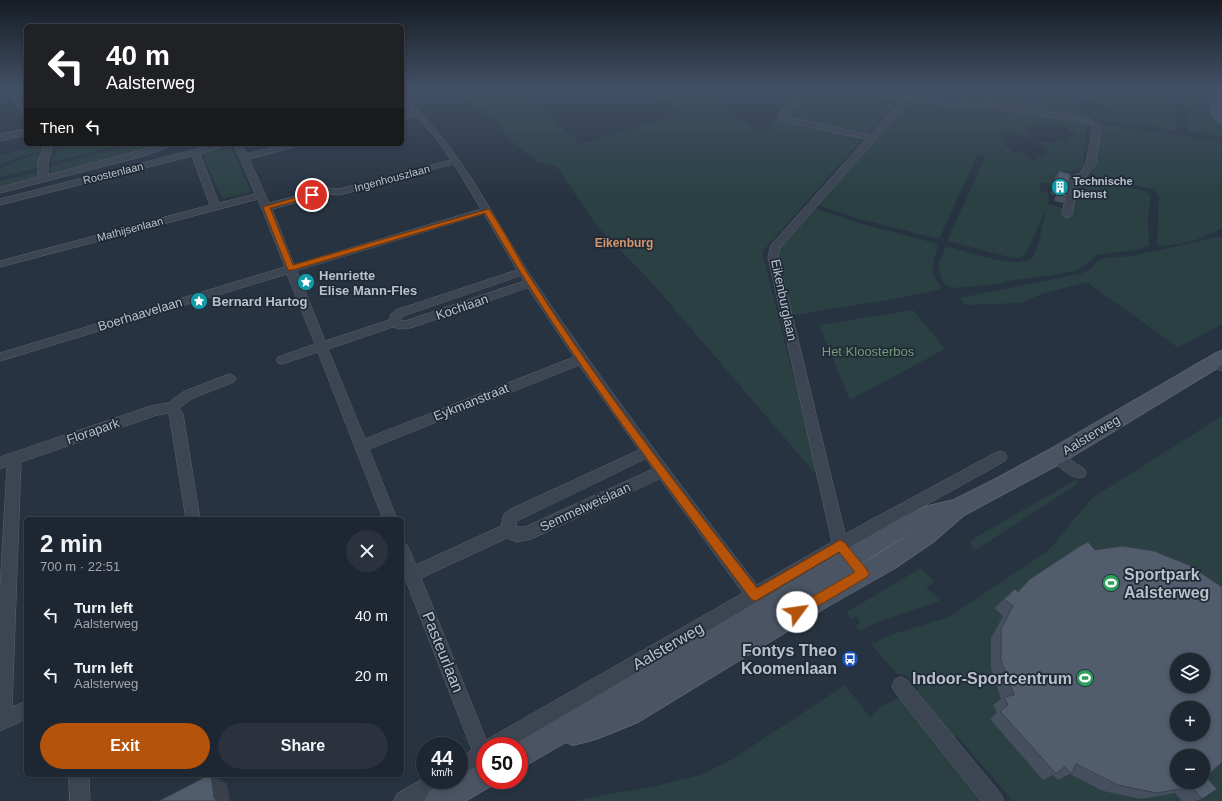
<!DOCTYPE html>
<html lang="en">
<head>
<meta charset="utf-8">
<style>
  body { margin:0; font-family:Arial,sans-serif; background:#2b323d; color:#f1f3f6; height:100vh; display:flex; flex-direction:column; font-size:15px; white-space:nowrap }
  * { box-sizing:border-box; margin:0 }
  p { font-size:13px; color:#a1a5ab }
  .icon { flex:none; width:22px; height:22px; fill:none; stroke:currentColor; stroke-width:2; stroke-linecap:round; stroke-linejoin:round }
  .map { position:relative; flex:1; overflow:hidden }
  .drawer { position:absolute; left:24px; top:517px; width:380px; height:260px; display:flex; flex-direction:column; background:#1e2631; border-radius:6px; box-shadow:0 2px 6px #0003,0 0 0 1px #3c434d }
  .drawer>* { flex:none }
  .guide { position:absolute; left:24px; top:24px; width:380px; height:122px; border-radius:6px; box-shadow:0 2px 6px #0003,0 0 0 1px #3c434d; background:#202124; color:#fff; overflow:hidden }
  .tools { position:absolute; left:1170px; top:653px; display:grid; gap:8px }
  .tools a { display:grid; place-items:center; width:40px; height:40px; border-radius:50%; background:#1e2631; box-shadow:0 2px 6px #0003,0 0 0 1px #3c434d; font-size:20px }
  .speed { position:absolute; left:416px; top:737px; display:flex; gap:8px; font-size:20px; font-weight:700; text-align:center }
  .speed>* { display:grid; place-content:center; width:52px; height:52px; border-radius:50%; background:#1e2631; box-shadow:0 2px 6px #0003,0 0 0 1px #3c434d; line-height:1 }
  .speed small { font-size:10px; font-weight:400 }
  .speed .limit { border:6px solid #d22; background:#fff; color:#111 }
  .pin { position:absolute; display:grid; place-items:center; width:34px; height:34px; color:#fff; margin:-17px; border:2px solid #fff; border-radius:50%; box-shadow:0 1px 4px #0007 }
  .me { position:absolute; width:44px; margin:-22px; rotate:59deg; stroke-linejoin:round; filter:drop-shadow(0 0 3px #0008) }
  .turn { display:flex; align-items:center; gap:14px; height:84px; padding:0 16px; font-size:18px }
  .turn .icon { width:52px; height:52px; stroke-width:2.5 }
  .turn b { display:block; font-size:28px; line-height:34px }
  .then { display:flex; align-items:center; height:38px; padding:0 16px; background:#0003; gap:8px; font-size:15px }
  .round { display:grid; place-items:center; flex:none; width:42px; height:42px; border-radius:21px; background:#2b323d }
  .headline { display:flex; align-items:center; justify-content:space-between; height:68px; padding:0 16px }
  h1 { font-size:24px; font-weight:600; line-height:30px }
  .cta { display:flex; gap:8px; margin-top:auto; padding:8px 16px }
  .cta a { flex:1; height:46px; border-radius:24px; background:#b45309; color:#fff; font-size:16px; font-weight:600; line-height:46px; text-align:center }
  .cta a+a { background:#2b323d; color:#f1f3f6 }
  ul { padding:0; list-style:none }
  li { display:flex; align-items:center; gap:12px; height:60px; padding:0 16px }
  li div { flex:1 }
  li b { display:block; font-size:15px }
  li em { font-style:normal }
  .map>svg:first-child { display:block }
  .green { fill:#2a4042; fill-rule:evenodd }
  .water { fill:#3e5169 }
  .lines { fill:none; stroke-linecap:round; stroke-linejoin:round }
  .street-casing { stroke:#5a636e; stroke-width:1 }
  .secondary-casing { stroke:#5a636e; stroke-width:2 }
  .street { fill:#3c4551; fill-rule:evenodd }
  .secondary { fill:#4a5463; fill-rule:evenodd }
  .wall { fill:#464f5d }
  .shaded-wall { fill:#39404c }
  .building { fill:#515c6c; stroke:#39404c; fill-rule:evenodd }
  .route { fill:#b45309; stroke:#753606 }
  .labels { text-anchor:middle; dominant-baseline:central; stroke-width:3.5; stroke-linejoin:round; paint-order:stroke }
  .far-street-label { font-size:11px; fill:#b9c0cb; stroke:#202a36 }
  .far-poi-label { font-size:11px; font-weight:bold; fill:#b9c0cb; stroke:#202a36; text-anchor:start }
  .far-neighbourhood-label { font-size:12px; font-weight:bold; fill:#d1966d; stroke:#202a36 }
  .poi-label { font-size:13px; font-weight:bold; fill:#b9c0cb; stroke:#202a36; text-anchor:start }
  .street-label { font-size:13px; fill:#b9c0cb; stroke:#202a36 }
  .park-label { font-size:13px; fill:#719b79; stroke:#202a36 }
  .near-poi-label { font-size:16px; font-weight:bold; fill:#b9c0cb; stroke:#202a36; text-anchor:end }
  .near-street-label { font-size:16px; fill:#b9c0cb; stroke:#202a36 }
</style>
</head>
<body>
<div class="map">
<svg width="1222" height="801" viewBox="0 0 1222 801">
  <rect width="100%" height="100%" fill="#283341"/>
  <g class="green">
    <polygon points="454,87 520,87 580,144 682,114 655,92 672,87 694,87 764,135 778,117 797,124 863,138 762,252 819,478 653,284 596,225 557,167 537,161 512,141 493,119"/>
    <polygon points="833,87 886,95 895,102 895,104 866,135 786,116 811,89"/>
    <polygon points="960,87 981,87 968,102 960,102"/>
    <path d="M991,87H1002L1009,93L1016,94V96L1020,98L1047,103V100H1044L1042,92L1062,95L1064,103L1075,106V108L1094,114V112H1104L1103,110H1107C1105,104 1097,102 1091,101L1090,98L1066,94L1065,91H1075L1074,88L1077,89V87L1094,90L1096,87L1173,101L1176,130L987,104L981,100Z"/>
    <polygon points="1182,87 1206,87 1214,119 1222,125 1222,137 1189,131"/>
    <path d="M914,101L964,107L973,106L1089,123L1087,125L1083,166L1070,172L1059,171L1054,176L1052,185L1041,182L1039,190L1049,194L1048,204L1071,210L1078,179L1083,178L1145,191L1151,196L1148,216L1149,246L1135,250L1097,255L1078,270L1060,274L1008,281L998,284L952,288L943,283L938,265L946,246C962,250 1025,273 1034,255C1040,244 1043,220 1047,207L1026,253L1021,257L1013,258L947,241L985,157L978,153L939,239L863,220L818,205L905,105ZM1041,123L1056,124L1067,129L1068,132L1075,133L1076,137L1069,136V139L1066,138V142L1059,140L1056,143L1034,140V143L1045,146L1050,154L1046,153L1047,156H1043V158L1036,157V160L1028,159L1027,155L1012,151V148L1004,145L1003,135H1000L999,132L1028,137L1027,126L1038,127L1037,125H1041Z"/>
    <path d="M1100,124L1221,142L1222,227C1212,237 1169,249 1157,245L1159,196L1155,190L1095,176L1092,173Z"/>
    <polygon points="60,144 123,144 51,162"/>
    <polygon points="136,144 165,144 51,174 51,166"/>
    <polygon points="44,145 43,150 20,157 0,165 0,155"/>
    <polygon points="230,145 251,192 223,199 215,185 203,153"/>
    <polygon points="41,153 37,168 0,177 0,169 23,159"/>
    <polygon points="37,172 36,177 0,186 0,181"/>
    <path d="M814,208L866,225L938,244C934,263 927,269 941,287L940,289C893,301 844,306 796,315L791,313L777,259L779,247Z"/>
    <path d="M1222,236V324L1178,348C1149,325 1117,305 1087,282L1044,293L1021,303L965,305L959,298L1079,274L1088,271L1099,260L1104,258L1132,256Z"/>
    <polygon points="913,310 945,349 850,400 819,325"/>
    <path d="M1222,416V801H1013L957,736L954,738L915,692L918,689L906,675L896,673L871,644L896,633L949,617L1048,551L1092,498ZM1177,660H1203V686H1177ZM1177,708H1203V734H1177ZM1177,756H1203V782H1177Z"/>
    <polygon points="1075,480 1079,483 974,551 970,541"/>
    <polygon points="921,568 934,582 926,587 940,601 878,622 860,631 855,626 861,622 856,616 850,619 847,612"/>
    <polygon points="845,685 870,717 880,707 900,697 983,801 576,801 608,794 652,787 701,775 733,759"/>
  </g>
  <path class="water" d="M1206,87H1222V125C1208,120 1208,100 1206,87Z"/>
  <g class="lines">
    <defs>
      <g id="street">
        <polygon points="2,87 10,87 26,106 26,113 23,113"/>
        <path d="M805,87H814L785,115L787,117L870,135L898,104L897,99L833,87H855L901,96L985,103L1088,118L1101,126L1096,163L1086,177L1078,179L1072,215L1067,218L1062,215L1069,177L1080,173L1086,163L1093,127L1086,123L985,107L905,101V106L780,248L778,257L845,534L995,453L1000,451L1005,453L1007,457L1005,461L850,547L853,552L850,557L845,559L838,554L513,746H485V764L459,780V759L472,750L402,570V543L407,545L416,565L501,526L504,514L511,509L639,450L579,365L369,449L397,519H383L318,352L282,364L278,363L276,360L278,357L315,344L287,274L0,361V353L285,267L258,199L0,267V261L210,205L192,156L0,205V199L217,144H231L200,154L219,203L255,194L234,144H242L247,154L285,144H299L298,146L249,159L269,203L328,188L339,189L451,160L435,137L416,117L402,120V115L412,113L402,103V97H405C465,153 491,216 535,282C605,386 681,486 757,585L832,542L768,257L771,245L866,139L781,121L777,115L778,113ZM454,164L481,209L294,265L272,209L328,194L339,195ZM484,214L517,270L396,310L391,314L389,320L325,341L297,271ZM521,276L524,281L405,321L400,320L404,316ZM528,288L574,357L365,439L328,349L393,327L399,329L410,328ZM646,459L653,469L525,527H516V522L521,519ZM660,479L743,593L488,739L487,742L421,578L507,538L516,542L531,539Z"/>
        <polygon points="26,129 26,135 0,141 0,135"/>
        <polygon points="45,144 53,144 48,163 48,175 164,144 177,144 144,156 0,193 0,187 38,177 38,163"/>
        <polygon points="1213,358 1222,361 1222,371 1209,365 1207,362 1209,359"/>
        <polygon points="230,374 234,376 236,379 234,382 193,398 179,408 183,414 200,519 186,519 169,413 157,415 21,462 12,707 26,701 26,719 0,731 0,589 7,466 0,469 0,457 151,406 168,403 183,392"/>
        <path d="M1056,450L1084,469L1086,473L1084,477C1073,481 1060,467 1051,460L1049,456L1051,452Z"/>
        <polygon points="901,677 907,680 1001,794 1004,801 981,801 895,692 892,686 895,680"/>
        <polygon points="69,775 89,775 90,801 70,801"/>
        <polygon points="425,778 425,780 451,780 448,787 423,801 394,801 397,794"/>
      </g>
      <g id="secondary">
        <path d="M1222,351V365L1063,462L964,515L933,542L895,568L828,606L638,722L596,739L573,745L566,742L519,769V746H511L904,516L928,506L954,500L992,481L1049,450L1216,353ZM918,528L879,554L850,570Z"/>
        <polygon points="485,762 485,780 496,780 494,784 465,801 425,801 429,791 450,780 459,780 459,775"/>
      </g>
    </defs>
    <use href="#street" class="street-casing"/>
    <use href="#secondary" class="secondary-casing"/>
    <use href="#street" class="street"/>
    <use href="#secondary" class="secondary"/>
  </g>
  <g class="wall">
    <polygon points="1059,171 1066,197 1063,203 1054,201 1056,195 1051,194 1055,177"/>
    <polygon points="1030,579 1206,777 1202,799 1196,801 1182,801 1175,793 1141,799 1103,791 1070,774 1058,780 1053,775 1043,780 990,719 997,713 993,705 1001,699 991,669 991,638 1003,616 994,608 1004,599 1018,591"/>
  </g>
  <polygon class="shaded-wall" points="211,775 227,784 230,801 217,801 214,798"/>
  <g class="building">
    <polygon points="1059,171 1070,174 1066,197 1057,195 1059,189 1054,188"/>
    <path d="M1088,542L1095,550L1122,546L1154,551L1189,565L1222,587V762L1206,777L1217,789L1202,799L1192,787L1157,793L1118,785L1076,764L1072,773L1064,767L1056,774L1000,711L1008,705L1004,697L1014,695L1001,660V629L1013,606L1004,599L1015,589L1018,592L1030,579L1080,546ZM1177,660H1203V686H1177ZM1177,708H1203V734H1177ZM1177,756H1203V782H1177Z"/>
    <polygon points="209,775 211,775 214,798 217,801 159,801"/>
  </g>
  <linearGradient id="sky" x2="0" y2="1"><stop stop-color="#161c24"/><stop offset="0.44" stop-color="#425065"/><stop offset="1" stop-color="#425065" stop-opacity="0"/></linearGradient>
  <rect width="1222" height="199" fill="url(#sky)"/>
  <path class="route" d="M312,193L316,195L315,196L270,208L293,265L489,209C503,229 514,251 526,271C596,382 677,485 757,588L840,540L844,542L867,570L869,574L867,577L801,616L797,618L793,616L792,612L793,608L855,572L839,552L759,599L755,601L751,599C657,474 563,348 485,213L293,270H288L263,207Z"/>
  <defs>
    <symbol id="building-disc" viewBox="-11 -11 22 22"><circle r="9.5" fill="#0f9aa8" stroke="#202a36"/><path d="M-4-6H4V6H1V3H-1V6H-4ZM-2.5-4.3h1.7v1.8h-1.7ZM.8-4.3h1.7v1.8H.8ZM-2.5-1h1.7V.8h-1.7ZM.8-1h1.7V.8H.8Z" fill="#fff"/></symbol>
    <symbol id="sight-disc" viewBox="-11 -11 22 22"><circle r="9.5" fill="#0f9aa8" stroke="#202a36"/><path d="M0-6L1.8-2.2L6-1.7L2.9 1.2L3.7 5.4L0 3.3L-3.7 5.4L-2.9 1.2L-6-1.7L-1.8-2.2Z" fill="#fff"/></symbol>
    <symbol id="stadium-disc" viewBox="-11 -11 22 22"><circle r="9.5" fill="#2e9e5b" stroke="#202a36"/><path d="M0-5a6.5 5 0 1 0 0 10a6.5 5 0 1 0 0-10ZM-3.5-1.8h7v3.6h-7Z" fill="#fff"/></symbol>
    <symbol id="bus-disc" viewBox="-11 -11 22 22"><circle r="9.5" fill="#1a4fb4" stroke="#202a36"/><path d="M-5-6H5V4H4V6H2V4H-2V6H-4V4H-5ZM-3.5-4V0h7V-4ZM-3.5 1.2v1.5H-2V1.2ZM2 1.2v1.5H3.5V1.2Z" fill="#fff"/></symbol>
  </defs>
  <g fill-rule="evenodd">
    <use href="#building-disc" x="1050" y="177" width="20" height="20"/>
    <use href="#sight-disc" x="296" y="272" width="20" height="20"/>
    <use href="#sight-disc" x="189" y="291" width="20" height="20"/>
    <use href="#stadium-disc" x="1101" y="573" width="20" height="20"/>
    <use href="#bus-disc" x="840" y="649" width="20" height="20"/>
    <use href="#stadium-disc" x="1075" y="668" width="20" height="20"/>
  </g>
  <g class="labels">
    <g class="far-street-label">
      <text transform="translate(113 173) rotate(-14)">Roostenlaan</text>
      <text transform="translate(392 178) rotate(-15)">Ingenhouszlaan</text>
      <text transform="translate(130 229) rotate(-15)">Mathijsenlaan</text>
    </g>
    <g class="far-poi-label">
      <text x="1073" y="181">Technische<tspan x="1073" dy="13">Dienst</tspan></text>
    </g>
    <g class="far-neighbourhood-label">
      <text x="624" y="243">Eikenburg</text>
    </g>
    <g class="poi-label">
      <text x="319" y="275">Henriette<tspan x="319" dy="15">Elise Mann-Fles</tspan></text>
      <text x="212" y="301">Bernard Hartog</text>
    </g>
    <g class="street-label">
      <text transform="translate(784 300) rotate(78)">Eikenburglaan</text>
      <text transform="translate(462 307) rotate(-19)">Kochlaan</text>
      <text transform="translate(140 314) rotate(-17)">Boerhaavelaan</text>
      <text transform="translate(471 402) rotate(-22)">Eykmanstraat</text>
      <text transform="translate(93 431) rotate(-19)">Florapark</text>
      <text transform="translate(1091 435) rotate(-31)">Aalsterweg</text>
      <text transform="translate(585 507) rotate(-25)">Semmelweislaan</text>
    </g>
    <g class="park-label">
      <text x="868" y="351">Het Kloosterbos</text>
    </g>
    <g class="near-poi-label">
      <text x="1124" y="574" text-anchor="start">Sportpark<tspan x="1124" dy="18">Aalsterweg</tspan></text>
      <text x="837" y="650">Fontys Theo<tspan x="837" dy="18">Koomenlaan</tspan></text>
      <text x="1072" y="678">Indoor-Sportcentrum</text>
    </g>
    <g class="near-street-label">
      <text transform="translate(668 646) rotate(-30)">Aalsterweg</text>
      <text transform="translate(443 652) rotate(68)">Pasteurlaan</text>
    </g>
  </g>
</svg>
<div class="tools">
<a><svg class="icon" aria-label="layers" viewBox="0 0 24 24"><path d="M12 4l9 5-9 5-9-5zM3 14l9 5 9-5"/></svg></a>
<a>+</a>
<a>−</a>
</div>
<div class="speed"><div>44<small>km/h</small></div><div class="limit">50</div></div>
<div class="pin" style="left:312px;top:195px;background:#d93025"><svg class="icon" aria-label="arrive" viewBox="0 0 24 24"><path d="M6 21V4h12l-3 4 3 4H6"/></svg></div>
<svg class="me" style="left:797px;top:612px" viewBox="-20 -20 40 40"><circle r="19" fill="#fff"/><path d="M0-13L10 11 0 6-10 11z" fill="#b45309"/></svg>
<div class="guide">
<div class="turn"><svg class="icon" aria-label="left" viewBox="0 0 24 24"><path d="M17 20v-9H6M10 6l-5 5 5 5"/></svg><div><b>40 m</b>Aalsterweg</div></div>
<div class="then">Then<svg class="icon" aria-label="left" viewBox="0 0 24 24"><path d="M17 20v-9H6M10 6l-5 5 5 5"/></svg></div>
</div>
<section class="drawer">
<div class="headline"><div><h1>2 min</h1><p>700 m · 22:51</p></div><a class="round"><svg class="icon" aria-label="close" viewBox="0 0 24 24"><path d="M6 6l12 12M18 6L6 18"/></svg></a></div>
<ul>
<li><svg class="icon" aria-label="left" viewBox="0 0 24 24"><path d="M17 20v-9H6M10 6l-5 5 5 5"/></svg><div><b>Turn left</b><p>Aalsterweg</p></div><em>40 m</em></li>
<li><svg class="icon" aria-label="left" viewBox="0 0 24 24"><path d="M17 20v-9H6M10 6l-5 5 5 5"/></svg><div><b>Turn left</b><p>Aalsterweg</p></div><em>20 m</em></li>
</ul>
<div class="cta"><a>Exit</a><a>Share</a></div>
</section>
</div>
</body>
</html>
